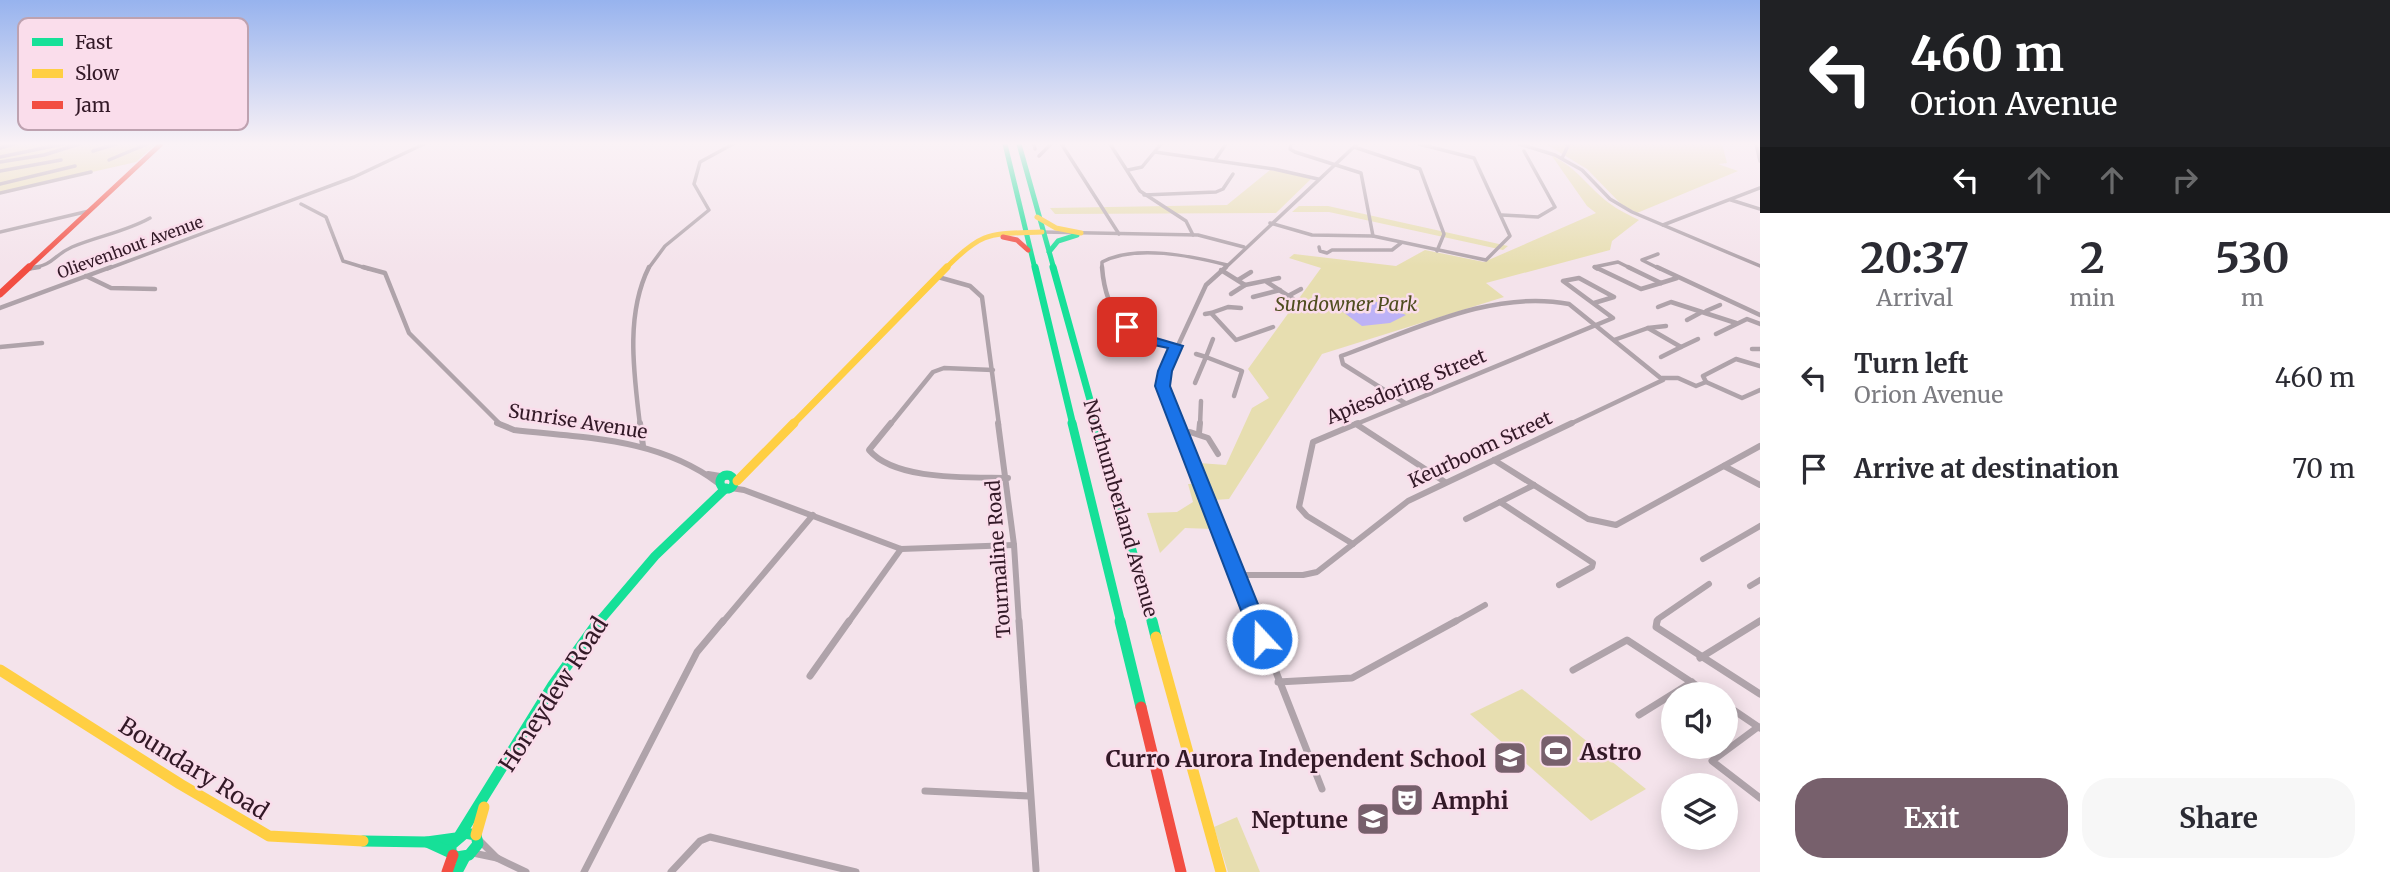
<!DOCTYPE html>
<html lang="en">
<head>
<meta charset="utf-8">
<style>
  body { margin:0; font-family:Merriweather,serif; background:#f7f7f7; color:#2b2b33; height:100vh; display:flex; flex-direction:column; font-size:26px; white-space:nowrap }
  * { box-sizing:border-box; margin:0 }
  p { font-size:23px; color:#7c7c81 }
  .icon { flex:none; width:38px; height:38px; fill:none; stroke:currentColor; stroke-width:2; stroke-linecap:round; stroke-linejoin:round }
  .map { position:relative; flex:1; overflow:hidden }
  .panel { display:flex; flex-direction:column; background:#fff; width:630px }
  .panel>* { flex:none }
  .guide { background:#202124; color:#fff; overflow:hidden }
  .fabs { position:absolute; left:1661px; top:682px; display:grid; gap:14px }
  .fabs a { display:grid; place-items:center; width:77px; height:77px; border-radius:50%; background:#fff; box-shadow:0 4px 18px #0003; font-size:35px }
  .pin { position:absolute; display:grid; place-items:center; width:60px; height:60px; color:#fff; margin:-30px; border-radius:14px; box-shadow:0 4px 10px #0006 }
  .me { position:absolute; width:77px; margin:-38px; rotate:339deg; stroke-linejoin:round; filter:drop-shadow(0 0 5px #0008) }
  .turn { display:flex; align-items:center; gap:24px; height:147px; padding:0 35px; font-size:32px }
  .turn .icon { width:91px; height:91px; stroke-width:2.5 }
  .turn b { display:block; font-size:49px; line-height:60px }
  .lanes { display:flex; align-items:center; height:66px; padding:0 35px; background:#0003; justify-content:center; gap:35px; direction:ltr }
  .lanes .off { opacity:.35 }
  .eta { display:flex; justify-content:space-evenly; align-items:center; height:119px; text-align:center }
  .eta b { font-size:42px; font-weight:700; line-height:49px }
  .cta { display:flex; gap:14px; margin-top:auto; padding:14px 35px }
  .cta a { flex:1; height:80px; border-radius:28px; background:#77606c; color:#fff; font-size:28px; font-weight:700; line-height:80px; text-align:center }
  .cta a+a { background:#f7f7f7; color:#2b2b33 }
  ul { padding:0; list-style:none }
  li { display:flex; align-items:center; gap:21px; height:91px; padding:0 35px }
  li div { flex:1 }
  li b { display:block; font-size:26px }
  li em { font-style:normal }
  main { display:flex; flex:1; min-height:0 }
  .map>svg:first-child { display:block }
  .green { fill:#e7deb0 }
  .water { fill:#bdb2f6 }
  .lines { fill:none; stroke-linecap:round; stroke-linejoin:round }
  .street-far3 { stroke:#afa3aa; stroke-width:3.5 }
  .street-far2 { stroke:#afa3aa; stroke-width:4.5 }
  .street-far1 { stroke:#afa3aa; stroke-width:6 }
  .street { stroke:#afa3aa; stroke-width:7 }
  .fast-far3 { stroke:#16e098; stroke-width:5 }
  .fast-far2 { stroke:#16e098; stroke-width:7 }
  .fast-far1 { stroke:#16e098; stroke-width:9 }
  .fast { stroke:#16e098; stroke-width:11 }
  .slow-far3 { stroke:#ffcf43; stroke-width:5 }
  .slow-far2 { stroke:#ffcf43; stroke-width:7 }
  .slow-far1 { stroke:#ffcf43; stroke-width:9 }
  .slow { stroke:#ffcf43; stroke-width:11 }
  .jam-far2 { stroke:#f24e42; stroke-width:5 }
  .jam-far1 { stroke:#f24e42; stroke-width:7 }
  .jam { stroke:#f24e42; stroke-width:11 }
  .route { fill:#1a73e8; stroke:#114b97; stroke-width:2 }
  .labels { text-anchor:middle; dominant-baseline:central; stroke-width:5; stroke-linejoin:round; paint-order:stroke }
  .far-street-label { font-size:16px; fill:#331927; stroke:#faddeb }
  .park-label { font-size:19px; font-style:italic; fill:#4f4d1f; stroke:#faddeb }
  .street-label { font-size:19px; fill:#331927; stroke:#faddeb }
  .near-street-label { font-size:23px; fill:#331927; stroke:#faddeb }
  .near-poi-label { font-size:23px; font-weight:bold; fill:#331927; stroke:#faddeb; text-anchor:start }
  .key { fill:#faddeb; stroke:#bea2b0; stroke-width:2 }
  .key-label { font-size:19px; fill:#331927 }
</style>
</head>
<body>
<main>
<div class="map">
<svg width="1760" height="872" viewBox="0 0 1760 872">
  <rect width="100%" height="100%" fill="#f4e3eb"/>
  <g class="green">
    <polygon points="0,144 156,144 136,162 0,193"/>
    <polygon points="1546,144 1722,144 1727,163 1718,164 1738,171 1637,213 1621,204 1587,169"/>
    <path d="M1542,152C1575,163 1584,184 1609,203C1618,210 1629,215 1639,220L1612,241L1610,250L1486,283L1504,297L1322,354L1229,499L1214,500L1199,463L1226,465L1252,408L1269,398L1248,369L1321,268L1289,258L1294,254L1396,266L1425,250L1484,262L1596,213L1587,206L1552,156Z"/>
    <polygon points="1270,170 1313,177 1276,213 1055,214 1050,208 1227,205"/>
    <polygon points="1299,206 1328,206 1508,246 1503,250 1329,212 1292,212"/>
    <polygon points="1188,484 1198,484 1213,529 1185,528 1160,553 1147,513 1177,512 1193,502"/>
    <polygon points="1522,689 1646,789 1591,821 1470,714"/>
    <polygon points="1237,817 1260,872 1228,872 1214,827"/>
  </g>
  <polygon class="water" points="1355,299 1371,306 1367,301 1370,299 1406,315 1390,323 1362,326 1339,309"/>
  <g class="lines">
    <g class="street-far3">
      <polyline points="1034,144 1035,149"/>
      <polyline points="1110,144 1140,191 1186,221 1193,235"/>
      <polyline points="1291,144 1290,149 1295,152 1361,173 1373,236"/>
      <polyline points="1519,144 1555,155 1582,170 1610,199 1632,212 1760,266"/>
      <polyline points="1756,144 1760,161"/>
      <polyline points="1062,145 1119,234"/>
      <polyline points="1354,147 1420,169 1444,234 1437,251"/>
      <polyline points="0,148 14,144"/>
      <polyline points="93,151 116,144"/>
      <polyline points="1155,152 1274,169 1318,179"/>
      <polyline points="1039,156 1051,144"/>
      <polyline points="0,157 63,144"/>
      <polyline points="1562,158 1569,144"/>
      <polyline points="109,160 147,144"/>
      <polyline points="1215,160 1226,144"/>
      <polyline points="0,162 44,155 79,144"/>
      <polyline points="1128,170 1142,167 1161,144"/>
      <polyline points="0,171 61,160"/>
      <polyline points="0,184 75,166"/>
      <polyline points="0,193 91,172"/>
      <polyline points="1144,195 1216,192 1223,189 1233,174"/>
      <polyline points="1731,200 1760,209"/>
      <polyline points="301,204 326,217 343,261 369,269"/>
      <polyline points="1502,215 1538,217 1555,207 1524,151"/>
      <polyline points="1270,223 1312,235 1373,236 1486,260 1510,236 1474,158 1419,144"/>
      <polyline points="1663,225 1760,188"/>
      <polyline points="0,232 89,211"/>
      <polyline points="1042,232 1198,235 1244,247"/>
      <polyline points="1319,247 1320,251 1327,253 1332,250 1392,250 1401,243"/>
      <polyline points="1658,254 1642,260 1660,269"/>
      <path d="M29,269C56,264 52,256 72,247C98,236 125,232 150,218"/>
      <polyline points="107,269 354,177 424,144"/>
      <polyline points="648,269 665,246 709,210 694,184 700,162 733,144"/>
      <path d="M1102,269V262C1136,244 1191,256 1227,265"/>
      <polyline points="1224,269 1357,144"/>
      <polyline points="1597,269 1594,267 1618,262 1632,269"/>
    </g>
    <g class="street-far2">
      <polyline points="363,267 385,273 409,333 501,425"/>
      <path d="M1102,267C1106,319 1129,336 1176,346"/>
      <polyline points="1595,267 1641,289 1661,283"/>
      <polyline points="1628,267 1661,283"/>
      <polyline points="1657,267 1760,315"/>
      <polyline points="26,269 39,267"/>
      <polyline points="1221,270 1245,285 1231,294"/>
      <polyline points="86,276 111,288 155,289"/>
      <polyline points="938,277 970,286 982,297 999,425"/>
      <polyline points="1238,280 1251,272"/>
      <polyline points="1267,282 1293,299 1287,307 1277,310"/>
      <polyline points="1661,283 1677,278"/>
      <polyline points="1245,285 1279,278"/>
      <polyline points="1288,296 1301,289"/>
      <polyline points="1253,297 1280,290"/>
      <polyline points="1658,307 1671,302 1736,323"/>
      <polyline points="0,308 111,267"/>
      <polyline points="1706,311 1720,305"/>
      <polyline points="1211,313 1228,307 1241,308"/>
      <polyline points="1205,314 1211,313 1236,340 1273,327"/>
      <polyline points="1687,320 1700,313"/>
      <polyline points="1648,328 1681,347 1661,357"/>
      <polyline points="1716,334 1747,319 1760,324"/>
      <polyline points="1614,340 1648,328 1666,326"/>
      <polyline points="0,347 42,343"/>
      <polyline points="1681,347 1698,339"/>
      <polyline points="1752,349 1760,349"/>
      <polyline points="1196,354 1206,357 1213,339"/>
      <polyline points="1662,378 1678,378 1696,386 1706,382 1742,398 1760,390"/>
      <polyline points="1706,382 1703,376 1736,359 1760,366"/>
      <polyline points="1195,383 1206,357 1242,371 1234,396"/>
      <path d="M1405,403L1343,364L1341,356C1412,331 1492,289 1569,304L1663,380L1568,425"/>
      <path d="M640,425C634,374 625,315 649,267"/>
      <polyline points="890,425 933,372 944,368 993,370"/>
      <polyline points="1180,425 1162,380 1206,285 1226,267"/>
      <polyline points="1200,425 1201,401"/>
      <polyline points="1354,425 1613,318 1563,281 1579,278 1614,297 1594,303"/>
    </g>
    <g class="street-far1">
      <path d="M497,423L514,430C586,438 658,438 718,483"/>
      <polyline points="640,423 643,446"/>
      <path d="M891,423L869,450C895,481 969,477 1008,478"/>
      <polyline points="998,423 1014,545 1019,623"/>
      <polyline points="1179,423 1257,623"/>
      <polyline points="1356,424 1445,482"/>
      <polyline points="1190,432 1208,438 1218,454"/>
      <polyline points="1199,433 1200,423"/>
      <polyline points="1494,460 1588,519 1616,525 1760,446"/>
      <polyline points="1724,466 1760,485"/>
      <polyline points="708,474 726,477"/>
      <polyline points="731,488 744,490 901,549 1014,545"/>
      <polyline points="1500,502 1593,563 1592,567 1559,585"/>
      <polyline points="1466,519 1534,485"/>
      <polyline points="1353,544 1307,516 1299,507 1313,442 1358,423"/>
      <polyline points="1703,559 1760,526"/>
      <polyline points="1238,575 1303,575 1317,572 1408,501 1572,423"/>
      <polyline points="1750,586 1760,580"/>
      <polyline points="722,623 813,515"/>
      <polyline points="848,623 901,549"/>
      <polyline points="1453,623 1485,605"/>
      <polyline points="1657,623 1658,619 1709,584"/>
      <polyline points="1757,623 1760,621"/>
    </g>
    <g class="street">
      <polyline points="1019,621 1036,870"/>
      <polyline points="1256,621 1322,789"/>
      <polyline points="1657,621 1656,627 1760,694"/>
      <polyline points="1700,658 1760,621"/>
      <polyline points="1573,670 1627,640 1711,695"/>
      <polyline points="810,676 849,621"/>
      <polyline points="1278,682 1352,678 1456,621"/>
      <polyline points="1726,705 1760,728"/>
      <polyline points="1639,715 1692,682"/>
      <polyline points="1758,727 1712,761 1760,798"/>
      <polyline points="925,791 1029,796"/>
      <polyline points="479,840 497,858 526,872"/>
      <polyline points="473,853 497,858"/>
      <polyline points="584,872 697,652 723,621"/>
      <polyline points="671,872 700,841 710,837 856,872"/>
    </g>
    <g class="fast-far3">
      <polyline points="1005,144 1035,269"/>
      <polyline points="1019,144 1054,269"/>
      <polyline points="1049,252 1058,241 1077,235"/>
    </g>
    <g class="fast-far2">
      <polyline points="1035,267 1073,425"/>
      <polyline points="1053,267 1097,425"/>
    </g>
    <g class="fast-far1">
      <polyline points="1072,423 1121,623"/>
      <polyline points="1097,423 1152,623"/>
      <circle cx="727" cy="482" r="7"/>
      <polyline points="598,623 655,556 726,488"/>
    </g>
    <g class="fast">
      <polyline points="1120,621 1141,707"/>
      <polyline points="1152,621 1156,637"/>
      <polygon points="465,833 476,835 478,844 469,855 457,857 451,853 451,845"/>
      <polyline points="460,835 553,685 599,621"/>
      <polyline points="363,841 427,842 456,838"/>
      <polyline points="427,842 451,853"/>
      <polyline points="457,872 465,857"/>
    </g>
    <g class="slow-far3">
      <polyline points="1037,217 1056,228 1081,233"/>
      <path d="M945,269C983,230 990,234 1042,232"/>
    </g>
    <polyline class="slow-far2" points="792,425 947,267"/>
    <polyline class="slow-far1" points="737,481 794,423"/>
    <g class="slow">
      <polyline points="1156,637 1221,872"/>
      <polyline points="0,670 180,784 269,836 363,841"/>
      <polyline points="476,835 484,807"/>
    </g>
    <g class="jam-far2">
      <polyline points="1003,237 1017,240 1028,250"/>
      <polyline points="27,269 161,144"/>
    </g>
    <polyline class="jam-far1" points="0,294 29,267"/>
    <g class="jam">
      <polyline points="1141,707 1181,872"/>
      <polyline points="447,872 453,855"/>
    </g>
  </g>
  <linearGradient id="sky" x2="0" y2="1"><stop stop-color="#97b3ee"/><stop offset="0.54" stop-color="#faf2f6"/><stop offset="1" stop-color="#faf2f6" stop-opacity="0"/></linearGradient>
  <rect width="1760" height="266" fill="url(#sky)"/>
  <polygon class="route" points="1122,324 1132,324 1149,336 1183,346 1172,371 1170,386 1272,639 1269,645 1255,645 1252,639 1155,386 1158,371 1168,348 1140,342 1122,330"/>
  <defs>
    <symbol id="stadium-square" viewBox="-11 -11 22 22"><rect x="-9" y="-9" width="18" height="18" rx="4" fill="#77606c" stroke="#faddeb"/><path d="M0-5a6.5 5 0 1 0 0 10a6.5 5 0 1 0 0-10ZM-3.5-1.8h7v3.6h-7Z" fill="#fff"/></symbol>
    <symbol id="school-square" viewBox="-11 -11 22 22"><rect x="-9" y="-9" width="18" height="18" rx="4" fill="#77606c" stroke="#faddeb"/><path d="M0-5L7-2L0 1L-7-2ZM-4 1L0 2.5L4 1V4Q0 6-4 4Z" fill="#fff"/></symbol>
    <symbol id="theatre-square" viewBox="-11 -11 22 22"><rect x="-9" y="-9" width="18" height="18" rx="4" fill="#77606c" stroke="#faddeb"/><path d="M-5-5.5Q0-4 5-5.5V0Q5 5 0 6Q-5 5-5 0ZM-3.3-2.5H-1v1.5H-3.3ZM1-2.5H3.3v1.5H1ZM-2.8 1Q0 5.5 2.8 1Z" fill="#fff"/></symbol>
  </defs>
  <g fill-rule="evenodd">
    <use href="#stadium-square" x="1537" y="732" width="38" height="38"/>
    <use href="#school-square" x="1491" y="739" width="38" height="38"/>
    <use href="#theatre-square" x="1388" y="781" width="38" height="38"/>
    <use href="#school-square" x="1354" y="800" width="38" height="38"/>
  </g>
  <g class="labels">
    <g class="far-street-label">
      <text transform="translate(130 247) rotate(-20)">Olievenhout Avenue</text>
    </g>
    <g class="park-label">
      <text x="1346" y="304">Sundowner Park</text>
    </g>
    <g class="street-label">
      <text transform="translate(1406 386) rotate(-22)">Apiesdoring Street</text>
      <text transform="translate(578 421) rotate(9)">Sunrise Avenue</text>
      <text transform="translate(1480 449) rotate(-25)">Keurboom Street</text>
      <text transform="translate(1121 508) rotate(74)">Northumberland Avenue</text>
      <text transform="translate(998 559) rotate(-94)">Tourmaline Road</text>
    </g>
    <g class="near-street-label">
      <text transform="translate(553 694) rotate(-57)">Honeydew Road</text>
      <text transform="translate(194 768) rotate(32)">Boundary Road</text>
    </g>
    <g class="near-poi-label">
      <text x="1580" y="751">Astro</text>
      <text x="1486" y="758" text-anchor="end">Curro Aurora Independent School</text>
      <text x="1432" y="800">Amphi</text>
      <text x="1348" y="819" text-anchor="end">Neptune</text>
    </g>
  </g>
  <rect x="18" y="18" width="230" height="112" rx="10" class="key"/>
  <rect x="32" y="38" width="31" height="8" fill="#16e098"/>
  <rect x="32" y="69" width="31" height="9" fill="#ffcf43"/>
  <rect x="32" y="101" width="31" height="8" fill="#f24e42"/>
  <g class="key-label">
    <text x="75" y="49">Fast</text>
    <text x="75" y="80">Slow</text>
    <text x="75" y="112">Jam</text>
  </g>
</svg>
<div class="fabs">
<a><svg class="icon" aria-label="sound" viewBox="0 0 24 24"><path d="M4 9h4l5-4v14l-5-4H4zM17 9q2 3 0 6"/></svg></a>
<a><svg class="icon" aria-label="layers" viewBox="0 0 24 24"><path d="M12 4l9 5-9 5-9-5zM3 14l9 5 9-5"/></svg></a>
</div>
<div class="pin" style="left:1127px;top:327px;background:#d93025"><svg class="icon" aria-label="arrive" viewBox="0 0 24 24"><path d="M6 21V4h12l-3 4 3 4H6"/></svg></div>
<svg class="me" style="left:1262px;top:639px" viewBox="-20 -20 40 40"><circle r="17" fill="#1a73e8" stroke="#fff" stroke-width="3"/><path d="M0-11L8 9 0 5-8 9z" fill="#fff"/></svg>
</div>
<section class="panel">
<div class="guide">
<div class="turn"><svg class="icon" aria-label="left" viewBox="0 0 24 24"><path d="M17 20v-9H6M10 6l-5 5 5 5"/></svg><div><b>460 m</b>Orion Avenue</div></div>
<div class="lanes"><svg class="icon" aria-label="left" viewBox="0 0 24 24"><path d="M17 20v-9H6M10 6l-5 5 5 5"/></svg><svg class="icon off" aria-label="ahead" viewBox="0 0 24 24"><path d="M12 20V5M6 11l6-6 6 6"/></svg><svg class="icon off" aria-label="ahead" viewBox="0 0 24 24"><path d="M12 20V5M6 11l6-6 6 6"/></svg><svg class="icon off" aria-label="right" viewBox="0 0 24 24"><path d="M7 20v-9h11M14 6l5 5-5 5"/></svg></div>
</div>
<div class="eta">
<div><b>20:37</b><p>Arrival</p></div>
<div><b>2</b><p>min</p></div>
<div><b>530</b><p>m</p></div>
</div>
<ul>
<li><svg class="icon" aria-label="left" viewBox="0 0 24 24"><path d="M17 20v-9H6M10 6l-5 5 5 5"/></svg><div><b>Turn left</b><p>Orion Avenue</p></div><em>460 m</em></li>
<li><svg class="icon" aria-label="arrive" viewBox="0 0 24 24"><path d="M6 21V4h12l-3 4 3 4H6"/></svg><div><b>Arrive at destination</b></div><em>70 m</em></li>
</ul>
<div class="cta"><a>Exit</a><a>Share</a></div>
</section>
</main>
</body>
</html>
